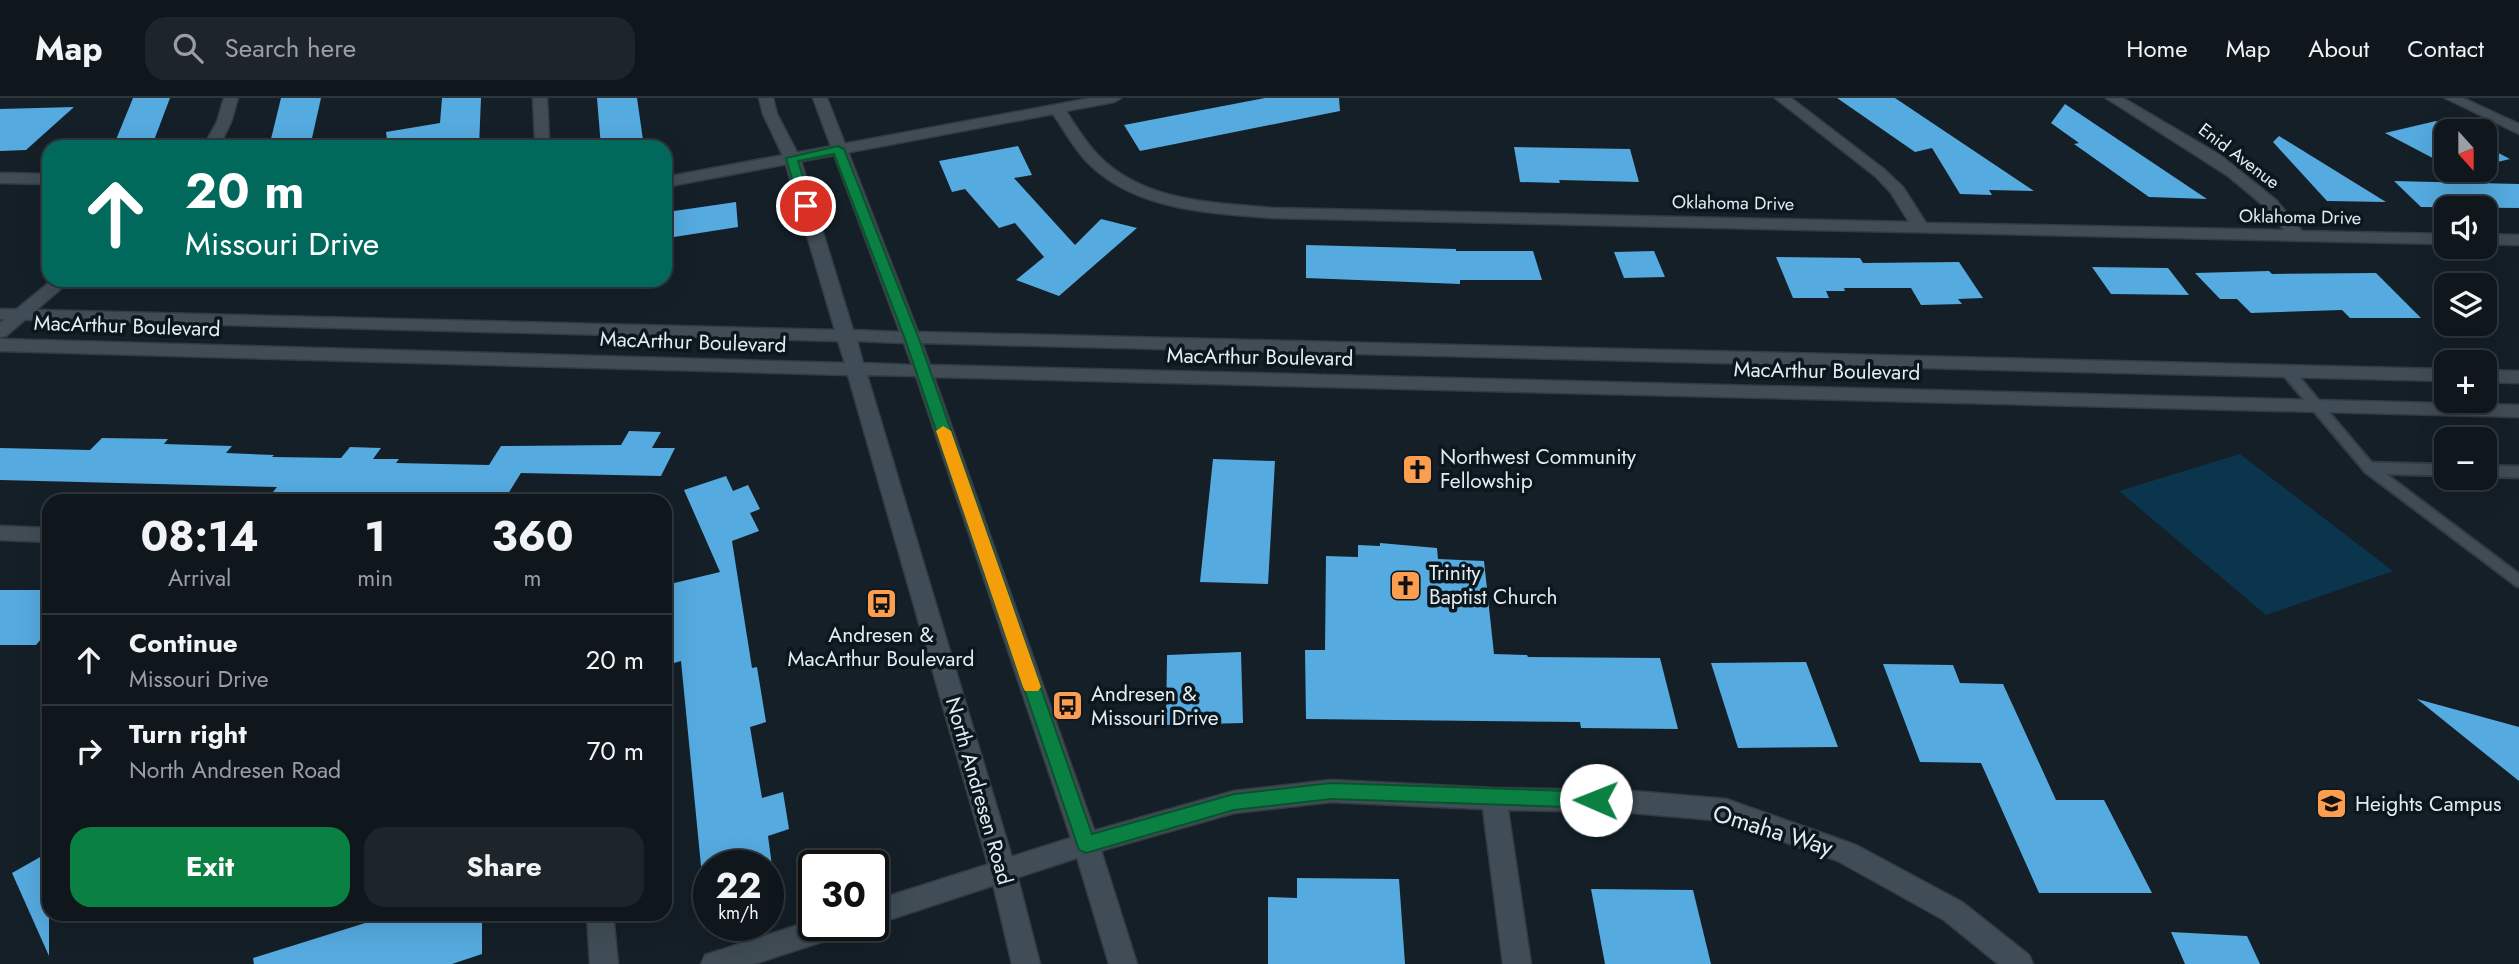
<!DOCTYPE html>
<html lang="en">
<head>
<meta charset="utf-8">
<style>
  body { margin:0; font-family:Jost,sans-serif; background:#1d242a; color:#f1f3f6; height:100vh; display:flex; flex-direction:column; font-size:26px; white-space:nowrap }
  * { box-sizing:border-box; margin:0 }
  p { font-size:23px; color:#9b9fa4 }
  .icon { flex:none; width:38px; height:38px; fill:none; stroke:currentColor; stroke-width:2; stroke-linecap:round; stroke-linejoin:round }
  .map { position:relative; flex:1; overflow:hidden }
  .details { position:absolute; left:42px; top:396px; width:630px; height:427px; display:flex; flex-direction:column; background:#0f171d; border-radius:21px; box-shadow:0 7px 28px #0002,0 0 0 2px #2f363b }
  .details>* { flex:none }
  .hud { position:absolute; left:42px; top:42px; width:630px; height:147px; border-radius:21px; box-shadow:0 7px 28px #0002,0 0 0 2px #2f363b; background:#00695c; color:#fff; overflow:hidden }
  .needle { width:46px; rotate:159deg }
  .controls { position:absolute; left:2434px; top:21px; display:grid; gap:14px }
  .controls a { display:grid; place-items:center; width:63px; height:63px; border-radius:14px; background:#0f171d; box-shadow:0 7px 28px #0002,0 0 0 2px #2f363b; font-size:35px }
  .speed { position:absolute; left:693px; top:752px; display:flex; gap:14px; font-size:35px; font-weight:700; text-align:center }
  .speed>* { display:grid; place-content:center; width:91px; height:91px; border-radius:50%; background:#0f171d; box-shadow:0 7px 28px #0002,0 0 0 2px #2f363b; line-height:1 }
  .speed small { font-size:18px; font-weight:400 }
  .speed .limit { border:4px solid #111; border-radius:10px; background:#fff; color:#111 }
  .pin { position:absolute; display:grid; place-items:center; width:60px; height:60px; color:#fff; margin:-30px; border:4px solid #fff; border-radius:50%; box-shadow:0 2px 7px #0007 }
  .me { position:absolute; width:77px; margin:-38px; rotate:271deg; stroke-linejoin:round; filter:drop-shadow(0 0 5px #0008) }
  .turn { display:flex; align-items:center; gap:24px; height:147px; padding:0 28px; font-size:32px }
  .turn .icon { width:91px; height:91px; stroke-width:2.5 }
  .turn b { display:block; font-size:49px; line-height:60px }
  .eta { display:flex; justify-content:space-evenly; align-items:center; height:119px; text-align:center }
  .eta b { font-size:42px; font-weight:700; line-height:49px }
  .primary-button { display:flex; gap:14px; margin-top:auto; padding:14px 28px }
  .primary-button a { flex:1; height:80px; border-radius:21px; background:#0b8043; color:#fff; font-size:28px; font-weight:700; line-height:80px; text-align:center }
  .primary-button a+a { background:#1d242a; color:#f1f3f6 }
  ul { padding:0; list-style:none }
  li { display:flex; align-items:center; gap:21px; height:91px; padding:0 28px; border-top:2px solid #2f363b }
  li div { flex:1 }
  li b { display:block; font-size:26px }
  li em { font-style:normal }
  header { display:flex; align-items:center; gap:42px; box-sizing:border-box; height:98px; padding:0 35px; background:#0f171d; border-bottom:2px solid #2f363b }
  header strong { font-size:33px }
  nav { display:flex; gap:38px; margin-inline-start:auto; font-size:24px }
  .search { width:490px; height:63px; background:#1d242a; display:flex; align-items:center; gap:18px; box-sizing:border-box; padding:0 24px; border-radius:21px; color:#9b9fa4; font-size:26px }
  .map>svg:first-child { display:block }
  .green { fill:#0b354d }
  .building { fill:#55aadf }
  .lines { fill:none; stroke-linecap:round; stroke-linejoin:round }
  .lane-casing { stroke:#343b41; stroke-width:15 }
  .street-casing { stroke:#343b41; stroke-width:3 }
  .secondary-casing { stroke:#343b41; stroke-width:3 }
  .lane { stroke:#404d56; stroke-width:11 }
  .street { fill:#404d56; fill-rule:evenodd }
  .secondary { fill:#404d56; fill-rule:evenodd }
  .route { fill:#0b8043; stroke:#07532c; stroke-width:2 }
  .slow { fill:#f59e0b }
  .labels { text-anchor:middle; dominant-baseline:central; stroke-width:7; stroke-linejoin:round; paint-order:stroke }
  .far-street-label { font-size:18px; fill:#e4ebf1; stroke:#0b161d }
  .street-label { font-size:21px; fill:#e4ebf1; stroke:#0b161d }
  .poi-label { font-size:21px; fill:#e4ebf1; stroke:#0b161d; text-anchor:start }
  .near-street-label { font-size:24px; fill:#e4ebf1; stroke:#0b161d }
</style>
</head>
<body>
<header>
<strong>Map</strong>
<div class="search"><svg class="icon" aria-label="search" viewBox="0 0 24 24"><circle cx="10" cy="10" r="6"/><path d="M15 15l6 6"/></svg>Search here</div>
<nav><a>Home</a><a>Map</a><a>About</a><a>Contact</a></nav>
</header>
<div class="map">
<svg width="2519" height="866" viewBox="0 0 2519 866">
  <rect width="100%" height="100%" fill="#141f27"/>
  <polygon class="green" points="2240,356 2393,473 2266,517 2119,393"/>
  <g class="building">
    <polygon points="133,0 170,0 153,45 113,49"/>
    <polygon points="281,0 321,0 310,49 269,49"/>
    <polygon points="442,0 481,0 479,49 388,49 386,34 440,25"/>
    <polygon points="597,0 637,0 644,49 601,49"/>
    <polygon points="1265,0 1339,0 1340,13 1140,53 1124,27"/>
    <polygon points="1837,0 1895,0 2034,93 1989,92 1992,97 1960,96 1932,50 1915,54"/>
    <polygon points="2065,6 2207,101 2149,99 2074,46 2079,45 2051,25"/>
    <polygon points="74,9 26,52 0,53 0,11"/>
    <polygon points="2436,23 2456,33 2446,33 2446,67 2385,35"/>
    <polygon points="2279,38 2386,104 2327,103 2273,44"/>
    <polygon points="1018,48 1032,77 1014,80 1075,147 1101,121 1137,130 1059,198 1016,182 1044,159 1015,125 999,130 965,91 952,94 939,63"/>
    <polygon points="2485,48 2510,61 2485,67"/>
    <polygon points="1514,49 1630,51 1639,84 1559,82 1560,85 1520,84"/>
    <polygon points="2394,83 2519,86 2519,110 2421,109"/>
    <polygon points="736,104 738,129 674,139 674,113"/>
    <polygon points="1306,147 1456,151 1456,153 1533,153 1542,182 1460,182 1460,186 1306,180"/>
    <polygon points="1654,153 1665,179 1624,180 1614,154"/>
    <polygon points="1776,159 1860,160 1863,165 1959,164 1983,200 1958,201 1962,206 1921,207 1911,190 1844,190 1845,193 1826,193 1829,200 1793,200"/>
    <polygon points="2092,169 2168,170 2189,197 2111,196"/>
    <polygon points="2269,173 2272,176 2376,175 2421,220 2350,220 2342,212 2251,215 2237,201 2220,201 2195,175"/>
    <polygon points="629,333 661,334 652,350 675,350 661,378 521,375 504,402 399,401 402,397 273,394 277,389 0,382 0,350 90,352 102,340 168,341 164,346 232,348 226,355 274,357 272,359 341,360 350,349 381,350 373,361 399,361 396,365 489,367 501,348 621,347"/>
    <polygon points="1213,361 1275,363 1268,486 1200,484"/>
    <polygon points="726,378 733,393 748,387 760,411 750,415 759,433 732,443 752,570 757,569 766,624 750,629 762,700 783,694 789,731 768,738 772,768 701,768 681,563 674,565 666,487 720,474 684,392"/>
    <polygon points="1380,445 1437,450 1438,461 1484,463 1494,556 1527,557 1528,559 1660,560 1678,631 1581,630 1580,624 1306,621 1305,552 1325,552 1326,458 1358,459 1358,447 1380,448"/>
    <polygon points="0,492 49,492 49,532 36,547 0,547"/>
    <polygon points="1241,554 1243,625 1166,627 1167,557"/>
    <polygon points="1806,564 1838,649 1738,650 1711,565"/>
    <polygon points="1883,566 1953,567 1960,585 2003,586 2056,702 2104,702 2152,795 2039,795 1981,665 1920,664"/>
    <polygon points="2417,601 2519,629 2519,683"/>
    <polygon points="49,754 49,858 12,775"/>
    <polygon points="1297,780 1399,781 1405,866 1268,866 1268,799 1297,800"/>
    <polygon points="1591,791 1693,792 1711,866 1605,866"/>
    <polygon points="394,816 482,816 482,856 452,866 254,866 253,860"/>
    <polygon points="2171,834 2247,838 2260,866 2185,866"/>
  </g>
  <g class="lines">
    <defs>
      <g id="lane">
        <polyline points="2287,273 2369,370 2519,483"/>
        <polyline points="2369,370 2446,372"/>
        <polyline points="2485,373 2519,374"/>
      </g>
      <g id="street">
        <polygon points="224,0 238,0 231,24 219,49 203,49 217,24"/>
        <polygon points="533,0 547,0 549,41 547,49 531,49 535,41"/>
        <path d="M1091,0H1121L1114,4L1066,13C1076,28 1085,44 1098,57C1143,104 1214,105 1274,110L1909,124L1891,95L1875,78L1775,0H1791L1885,72L1903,89L1926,125L2284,132L2264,108L2228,78L2106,0H2123L2220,57L2276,102L2302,133L2446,136V146L1274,120C1211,115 1135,113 1087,64C1074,50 1064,32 1053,16L665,89V79Z"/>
        <polygon points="2445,0 2463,0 2519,26 2519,36"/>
        <polygon points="0,75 49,76 49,86 0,85"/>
        <polygon points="2485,136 2519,137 2519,147 2485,146"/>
        <polygon points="52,182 71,182 6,238 0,239 0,225"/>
        <polygon points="0,428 49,430 49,444 0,442"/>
        <polygon points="1331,682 1494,690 1621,692 1726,701 1856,747 1962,804 2029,857 2033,866 1998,866 1944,822 1838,763 1726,723 1621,714 1508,712 1531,866 1503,866 1483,711 1331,704 1234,715 1086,757 873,827 873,803 1086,735 1234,693"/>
        <polygon points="587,816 613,816 618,866 590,866"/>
        <polygon points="814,822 814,828 847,828 843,837 754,866 701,866 705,857"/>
      </g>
      <g id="secondary">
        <path d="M759,0H773L777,16L800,60L853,232L900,234L813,0H827L918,234L2446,271V283L922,245L930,267L2519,307V319L934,279L1099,746L1137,866H1109L1073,746L916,278L867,277L1016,773L1040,866H1012L990,773L848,277L0,253V241L845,265L838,243L0,221V211L835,232L784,60L763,16ZM857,243L904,245L912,267L863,265Z"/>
        <polygon points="2485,272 2519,273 2519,285 2485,284"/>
      </g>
    </defs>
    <use href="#lane" class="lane-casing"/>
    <use href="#street" class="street-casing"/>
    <use href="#secondary" class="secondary-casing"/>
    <use href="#lane" class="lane"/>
    <use href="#street" class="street"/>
    <use href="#secondary" class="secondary"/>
  </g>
  <polygon class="route" points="838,48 844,51 919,241 1092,736 1234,696 1331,685 1596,694 1603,697 1605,702 1603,708 1596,710 1331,701 1234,712 1086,755 1079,752 905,241 834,56 798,63 812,108 806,112 800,108 786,60"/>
  <polygon class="slow" points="943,328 951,333 1041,589 1038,593 1025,593 1023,589 936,333"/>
  <defs>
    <symbol id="church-square" viewBox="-11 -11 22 22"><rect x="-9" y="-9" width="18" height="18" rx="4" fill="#fb9e50" stroke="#0b161d"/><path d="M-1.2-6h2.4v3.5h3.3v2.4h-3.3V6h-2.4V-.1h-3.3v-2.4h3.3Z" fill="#111"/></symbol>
    <symbol id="bus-square" viewBox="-11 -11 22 22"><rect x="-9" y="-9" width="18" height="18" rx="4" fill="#fb9e50" stroke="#0b161d"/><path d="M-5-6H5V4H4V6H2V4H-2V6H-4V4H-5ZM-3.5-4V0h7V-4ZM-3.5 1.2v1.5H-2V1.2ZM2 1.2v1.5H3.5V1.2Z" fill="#111"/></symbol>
    <symbol id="school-square" viewBox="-11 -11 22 22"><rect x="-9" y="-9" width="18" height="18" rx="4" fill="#fb9e50" stroke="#0b161d"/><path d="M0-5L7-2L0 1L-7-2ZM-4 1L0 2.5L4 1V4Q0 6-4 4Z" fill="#111"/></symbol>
  </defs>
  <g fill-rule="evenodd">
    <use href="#church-square" x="1400" y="354" width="35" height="35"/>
    <use href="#church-square" x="1388" y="470" width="35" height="35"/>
    <use href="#bus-square" x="864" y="488" width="35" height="35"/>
    <use href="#bus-square" x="1050" y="590" width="35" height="35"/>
    <use href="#school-square" x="2314" y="688" width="35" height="35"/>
  </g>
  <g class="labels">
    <g class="far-street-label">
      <text transform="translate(2239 58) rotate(37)">Enid Avenue</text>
      <text transform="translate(1733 105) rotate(1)">Oklahoma Drive</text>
      <text transform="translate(2300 119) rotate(1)">Oklahoma Drive</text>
    </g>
    <g class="street-label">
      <text transform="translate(127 228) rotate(2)">MacArthur Boulevard</text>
      <text transform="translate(693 244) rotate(2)">MacArthur Boulevard</text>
      <text transform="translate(1260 259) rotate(1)">MacArthur Boulevard</text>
      <text transform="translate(1827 273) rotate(1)">MacArthur Boulevard</text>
      <text transform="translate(979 693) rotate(74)">North Andresen Road</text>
    </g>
    <g class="poi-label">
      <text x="1440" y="359">Northwest Community<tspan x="1440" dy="24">Fellowship</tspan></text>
      <text x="1429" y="475">Trinity<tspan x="1429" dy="24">Baptist Church</tspan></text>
      <text x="881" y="537" text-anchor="middle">Andresen &amp;<tspan x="881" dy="24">MacArthur Boulevard</tspan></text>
      <text x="1091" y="596">Andresen &amp;<tspan x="1091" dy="24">Missouri Drive</tspan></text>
      <text x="2355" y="706">Heights Campus</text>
    </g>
    <g class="near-street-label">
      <text transform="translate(1773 732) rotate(17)">Omaha Way</text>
    </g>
  </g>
</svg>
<div class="controls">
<a><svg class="needle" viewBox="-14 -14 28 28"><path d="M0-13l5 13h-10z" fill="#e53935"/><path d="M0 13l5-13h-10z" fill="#9b9fa4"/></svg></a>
<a><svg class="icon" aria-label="sound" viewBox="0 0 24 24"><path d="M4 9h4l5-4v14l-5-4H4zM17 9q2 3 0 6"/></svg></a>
<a><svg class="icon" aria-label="layers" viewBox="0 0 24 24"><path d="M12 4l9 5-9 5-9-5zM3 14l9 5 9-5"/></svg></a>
<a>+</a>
<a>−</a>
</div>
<div class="speed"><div>22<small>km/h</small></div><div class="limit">30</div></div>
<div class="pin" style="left:806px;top:108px;background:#d93025"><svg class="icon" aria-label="arrive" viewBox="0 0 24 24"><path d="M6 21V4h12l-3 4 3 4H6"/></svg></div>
<svg class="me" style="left:1596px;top:702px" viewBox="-20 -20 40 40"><circle r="19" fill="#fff"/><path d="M0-13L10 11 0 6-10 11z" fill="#0b8043"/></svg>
<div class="hud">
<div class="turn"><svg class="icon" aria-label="ahead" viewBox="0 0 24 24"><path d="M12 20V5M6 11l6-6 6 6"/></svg><div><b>20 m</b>Missouri Drive</div></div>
</div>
<section class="details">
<div class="eta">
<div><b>08:14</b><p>Arrival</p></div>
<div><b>1</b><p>min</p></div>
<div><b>360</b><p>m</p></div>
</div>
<ul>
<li><svg class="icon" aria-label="ahead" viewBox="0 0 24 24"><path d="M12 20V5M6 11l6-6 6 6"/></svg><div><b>Continue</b><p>Missouri Drive</p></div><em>20 m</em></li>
<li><svg class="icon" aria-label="right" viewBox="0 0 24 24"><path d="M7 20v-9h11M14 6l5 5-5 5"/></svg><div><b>Turn right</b><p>North Andresen Road</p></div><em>70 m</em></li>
</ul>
<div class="primary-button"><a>Exit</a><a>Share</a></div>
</section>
</div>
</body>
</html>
